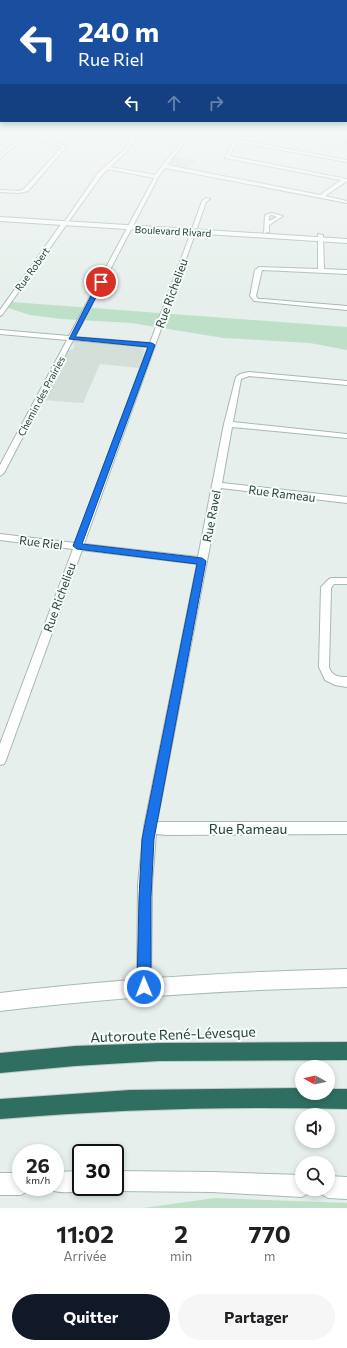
<!DOCTYPE html>
<html lang="fr">
<head>
<meta charset="utf-8">
<style>
  body { margin:0; font-family:Commissioner,sans-serif; background:#f6f6f6; color:#202124; height:100vh; display:flex; flex-direction:column; font-size:15px; white-space:nowrap }
  * { box-sizing:border-box; margin:0 }
  p { font-size:13px; color:#757577 }
  .icon { flex:none; width:22px; height:22px; fill:none; stroke:currentColor; stroke-width:2; stroke-linecap:round; stroke-linejoin:round }
  .map { position:relative; height:1208px; overflow:hidden }
  .side { display:flex; flex-direction:column; background:#fff; flex:1 }
  .side>* { flex:none }
  .top-card { position:absolute; left:0px; top:0px; width:347px; height:122px; box-shadow:0 2px 6px #0003; background:#1a4fa0; color:#fff; overflow:hidden }
  .needle { width:26px; rotate:278deg }
  .tools { position:absolute; left:295px; top:1060px; display:grid; gap:8px }
  .tools a { display:grid; place-items:center; width:40px; height:40px; border-radius:50%; background:#fff; box-shadow:0 2px 6px #0003; font-size:20px }
  .speed { position:absolute; left:12px; top:1144px; display:flex; gap:8px; font-size:20px; font-weight:700; text-align:center }
  .speed>* { display:grid; place-content:center; width:52px; height:52px; border-radius:50%; background:#fff; box-shadow:0 2px 6px #0003; line-height:1 }
  .speed small { font-size:10px; font-weight:400 }
  .speed .limit { border:2px solid #111; border-radius:6px; background:#fff; color:#111 }
  .pin { position:absolute; display:grid; place-items:center; width:34px; height:34px; color:#fff; margin:-17px; border:2px solid #fff; border-radius:50%; box-shadow:0 1px 4px #0007 }
  .me { position:absolute; width:44px; margin:-22px; rotate:359deg; stroke-linejoin:round; filter:drop-shadow(0 0 3px #0008) }
  .turn { display:flex; align-items:center; gap:14px; height:84px; padding:0 12px; font-size:18px }
  .turn .icon { width:52px; height:52px; stroke-width:2.5 }
  .turn b { display:block; font-size:28px; line-height:34px }
  .lanes { display:flex; align-items:center; height:38px; padding:0 12px; background:#0003; justify-content:center; gap:20px; direction:ltr }
  .lanes .off { opacity:.35 }
  .eta { display:flex; justify-content:space-evenly; align-items:center; height:68px; text-align:center }
  .eta b { font-size:24px; font-weight:700; line-height:28px }
  .button { display:flex; gap:8px; margin-top:auto; padding:8px 12px }
  .button a { flex:1; height:46px; border-radius:24px; background:#111827; color:#fff; font-size:16px; font-weight:700; line-height:46px; text-align:center }
  .button a+a { background:#f6f6f6; color:#202124 }
  .map>svg:first-child { display:block }
  .built { fill:#d4dfda }
  .green { fill:#bfe0c8 }
  .lines { fill:none; stroke-linecap:round; stroke-linejoin:round }
  .street-casing { stroke:#a8b8b2; stroke-width:2 }
  .secondary-casing { stroke:#a4bbb3; stroke-width:2 }
  .highway-casing { stroke:#c2cac8; stroke-width:2 }
  .street { fill:#fff; fill-rule:evenodd }
  .secondary { fill:#fff; fill-rule:evenodd }
  .highway { fill:#2f6f62; fill-rule:evenodd }
  .route { fill:#1a73e8; stroke:#114b97 }
  .labels { text-anchor:middle; dominant-baseline:central; stroke-width:4; stroke-linejoin:round; paint-order:stroke }
  .far-street-label { font-size:10px; fill:#24423a; stroke:#f7fbf9 }
  .street-label { font-size:12px; fill:#24423a; stroke:#f7fbf9 }
  .near-street-label { font-size:14px; fill:#24423a; stroke:#f7fbf9 }
</style>
</head>
<body>
<div class="map">
<svg width="347" height="1208" viewBox="0 0 347 1208">
  <rect width="100%" height="100%" fill="#e6efeb"/>
  <g class="built">
    <polygon points="253,133 347,133 347,150 298,141"/>
    <polygon points="174,157 197,161 183,169 169,166 168,164"/>
    <polygon points="75,341 137,347 143,348 144,352 139,368 100,364 83,403 42,400 68,350 72,350 75,345 72,344"/>
  </g>
  <g class="green">
    <polygon points="12,302 347,327 347,350 310,343 224,338 131,323 62,319 30,315 8,308"/>
    <polygon points="215,1198 347,1203 347,1208 143,1208"/>
  </g>
  <g class="lines">
    <defs>
      <g id="street">
        <path d="M101,133L127,136L142,133L133,138L135,139L126,152L110,167L155,175L188,133L212,135L347,160V162L237,142L229,156L347,179V181L325,196L347,201V203L165,168L160,174L75,337L150,343L191,232L196,231L84,544L198,557L224,424L236,377L240,374L249,372L347,381V385L249,376L241,379L233,422L347,434V438L232,427L222,483L347,497V503L221,488L157,822H347V834L166,835L156,834L152,884L151,987L149,992L144,994L139,992L137,987L138,884L144,827L197,564L82,550L6,760L4,764L0,765V744L73,549L0,540V534L75,543L148,347L73,340L4,473L0,476V465L67,340L0,334V330L69,336L154,178L108,169L102,175L69,221H65L98,173L124,150L132,138L117,137ZM190,135L234,141L225,158L341,180L320,195L167,165Z"/>
        <polygon points="18,139 45,140 67,146 28,191 19,193 0,192 0,190 19,191 24,189 62,147 45,142 20,141 0,158 0,155"/>
        <polygon points="206,198 210,199 206,202 197,228 192,229 202,201"/>
        <path d="M272,213L283,216L269,225V232L264,233L265,215ZM272,215L277,217L269,221V216Z"/>
        <polygon points="62,223 67,224 2,315 0,316 0,310"/>
        <polygon points="318,234 323,235 324,269 347,270 347,274 262,270 256,296 258,299 262,299 347,306 347,310 254,301 250,296 255,270 259,267 318,269"/>
        <path d="M332,578H347V584H334L331,588L329,667C331,676 339,677 347,677V687L335,685L325,680L319,667L321,587L329,579Z"/>
      </g>
      <g id="secondary">
        <polygon points="0,217 347,239 347,243 0,221"/>
        <path d="M347,969V987C231,990 115,997 0,1011V993C115,979 231,972 347,969Z"/>
        <path d="M81,1171V1187H89L88,1188C76,1193 60,1194 48,1189L47,1187H55V1172Z"/>
        <polygon points="115,1171 212,1172 302,1175 302,1189 311,1189 309,1193 302,1197 212,1192 115,1191 107,1187 115,1187"/>
        <polygon points="0,1173 21,1173 21,1187 30,1187 28,1191 21,1195 0,1195"/>
        <polygon points="328,1176 347,1177 347,1199 328,1198 321,1194 318,1189 328,1189"/>
      </g>
      <g id="highway">
        <polygon points="347,1042 347,1060 159,1061 75,1066 0,1073 0,1053 75,1046 159,1043"/>
        <path d="M302,1088V1093H328V1089H347V1109C231,1106 116,1109 0,1119V1099L130,1090Z"/>
      </g>
    </defs>
    <use href="#street" class="street-casing"/>
    <use href="#secondary" class="secondary-casing"/>
    <use href="#highway" class="highway-casing"/>
    <use href="#street" class="street"/>
    <use href="#secondary" class="secondary"/>
    <use href="#highway" class="highway"/>
  </g>
  <linearGradient id="sky" x2="0" y2="1"><stop stop-color="#84bce0"/><stop offset="0.44" stop-color="#f4f8f6"/><stop offset="1" stop-color="#f4f8f6" stop-opacity="0"/></linearGradient>
  <rect width="347" height="302" fill="url(#sky)"/>
  <polygon class="route" points="101,281 104,282 75,337 152,343 155,345 82,544 202,558 206,561 154,839 151,897 151,987 149,992 144,994 139,992 137,987 139,897 142,839 197,564 77,549 73,546 148,347 69,339 98,282"/>
  <g class="labels">
    <g class="far-street-label">
      <text transform="translate(173 231) rotate(3)">Boulevard Rivard</text>
      <text transform="translate(32 269) rotate(-54)">Rue Robert</text>
      <text transform="translate(41 396) rotate(-62)">Chemin des Prairies</text>
    </g>
    <g class="street-label">
      <text transform="translate(171 293) rotate(-70)">Rue Richelieu</text>
      <text transform="translate(282 493) rotate(7)">Rue Rameau</text>
      <text transform="translate(211 516) rotate(-79)">Rue Ravel</text>
      <text transform="translate(41 542) rotate(7)">Rue Riel</text>
      <text transform="translate(59 597) rotate(-70)">Rue Richelieu</text>
    </g>
    <g class="near-street-label">
      <text x="248" y="828">Rue Rameau</text>
      <text transform="translate(173 1034) rotate(-2)">Autoroute René-Lévesque</text>
    </g>
  </g>
</svg>
<div class="tools">
<a><svg class="needle" viewBox="-14 -14 28 28"><path d="M0-13l5 13h-10z" fill="#e53935"/><path d="M0 13l5-13h-10z" fill="#757577"/></svg></a>
<a><svg class="icon" aria-label="sound" viewBox="0 0 24 24"><path d="M4 9h4l5-4v14l-5-4H4zM17 9q2 3 0 6"/></svg></a>
<a><svg class="icon" aria-label="search" viewBox="0 0 24 24"><circle cx="10" cy="10" r="6"/><path d="M15 15l6 6"/></svg></a>
</div>
<div class="speed"><div>26<small>km/h</small></div><div class="limit">30</div></div>
<div class="pin" style="left:101px;top:282px;background:#d93025"><svg class="icon" aria-label="arrive" viewBox="0 0 24 24"><path d="M6 21V4h12l-3 4 3 4H6"/></svg></div>
<svg class="me" style="left:144px;top:987px" viewBox="-20 -20 40 40"><circle r="17" fill="#1a73e8" stroke="#fff" stroke-width="3"/><path d="M0-11L8 9 0 5-8 9z" fill="#fff"/></svg>
<div class="top-card">
<div class="turn"><svg class="icon" aria-label="left" viewBox="0 0 24 24"><path d="M17 20v-9H6M10 6l-5 5 5 5"/></svg><div><b>240 m</b>Rue Riel</div></div>
<div class="lanes"><svg class="icon" aria-label="left" viewBox="0 0 24 24"><path d="M17 20v-9H6M10 6l-5 5 5 5"/></svg><svg class="icon off" aria-label="ahead" viewBox="0 0 24 24"><path d="M12 20V5M6 11l6-6 6 6"/></svg><svg class="icon off" aria-label="right" viewBox="0 0 24 24"><path d="M7 20v-9h11M14 6l5 5-5 5"/></svg></div>
</div>
</div>
<section class="side">
<div class="eta">
<div><b>11:02</b><p>Arrivée</p></div>
<div><b>2</b><p>min</p></div>
<div><b>770</b><p>m</p></div>
</div>
<div class="button"><a>Quitter</a><a>Partager</a></div>
</section>
</body>
</html>
